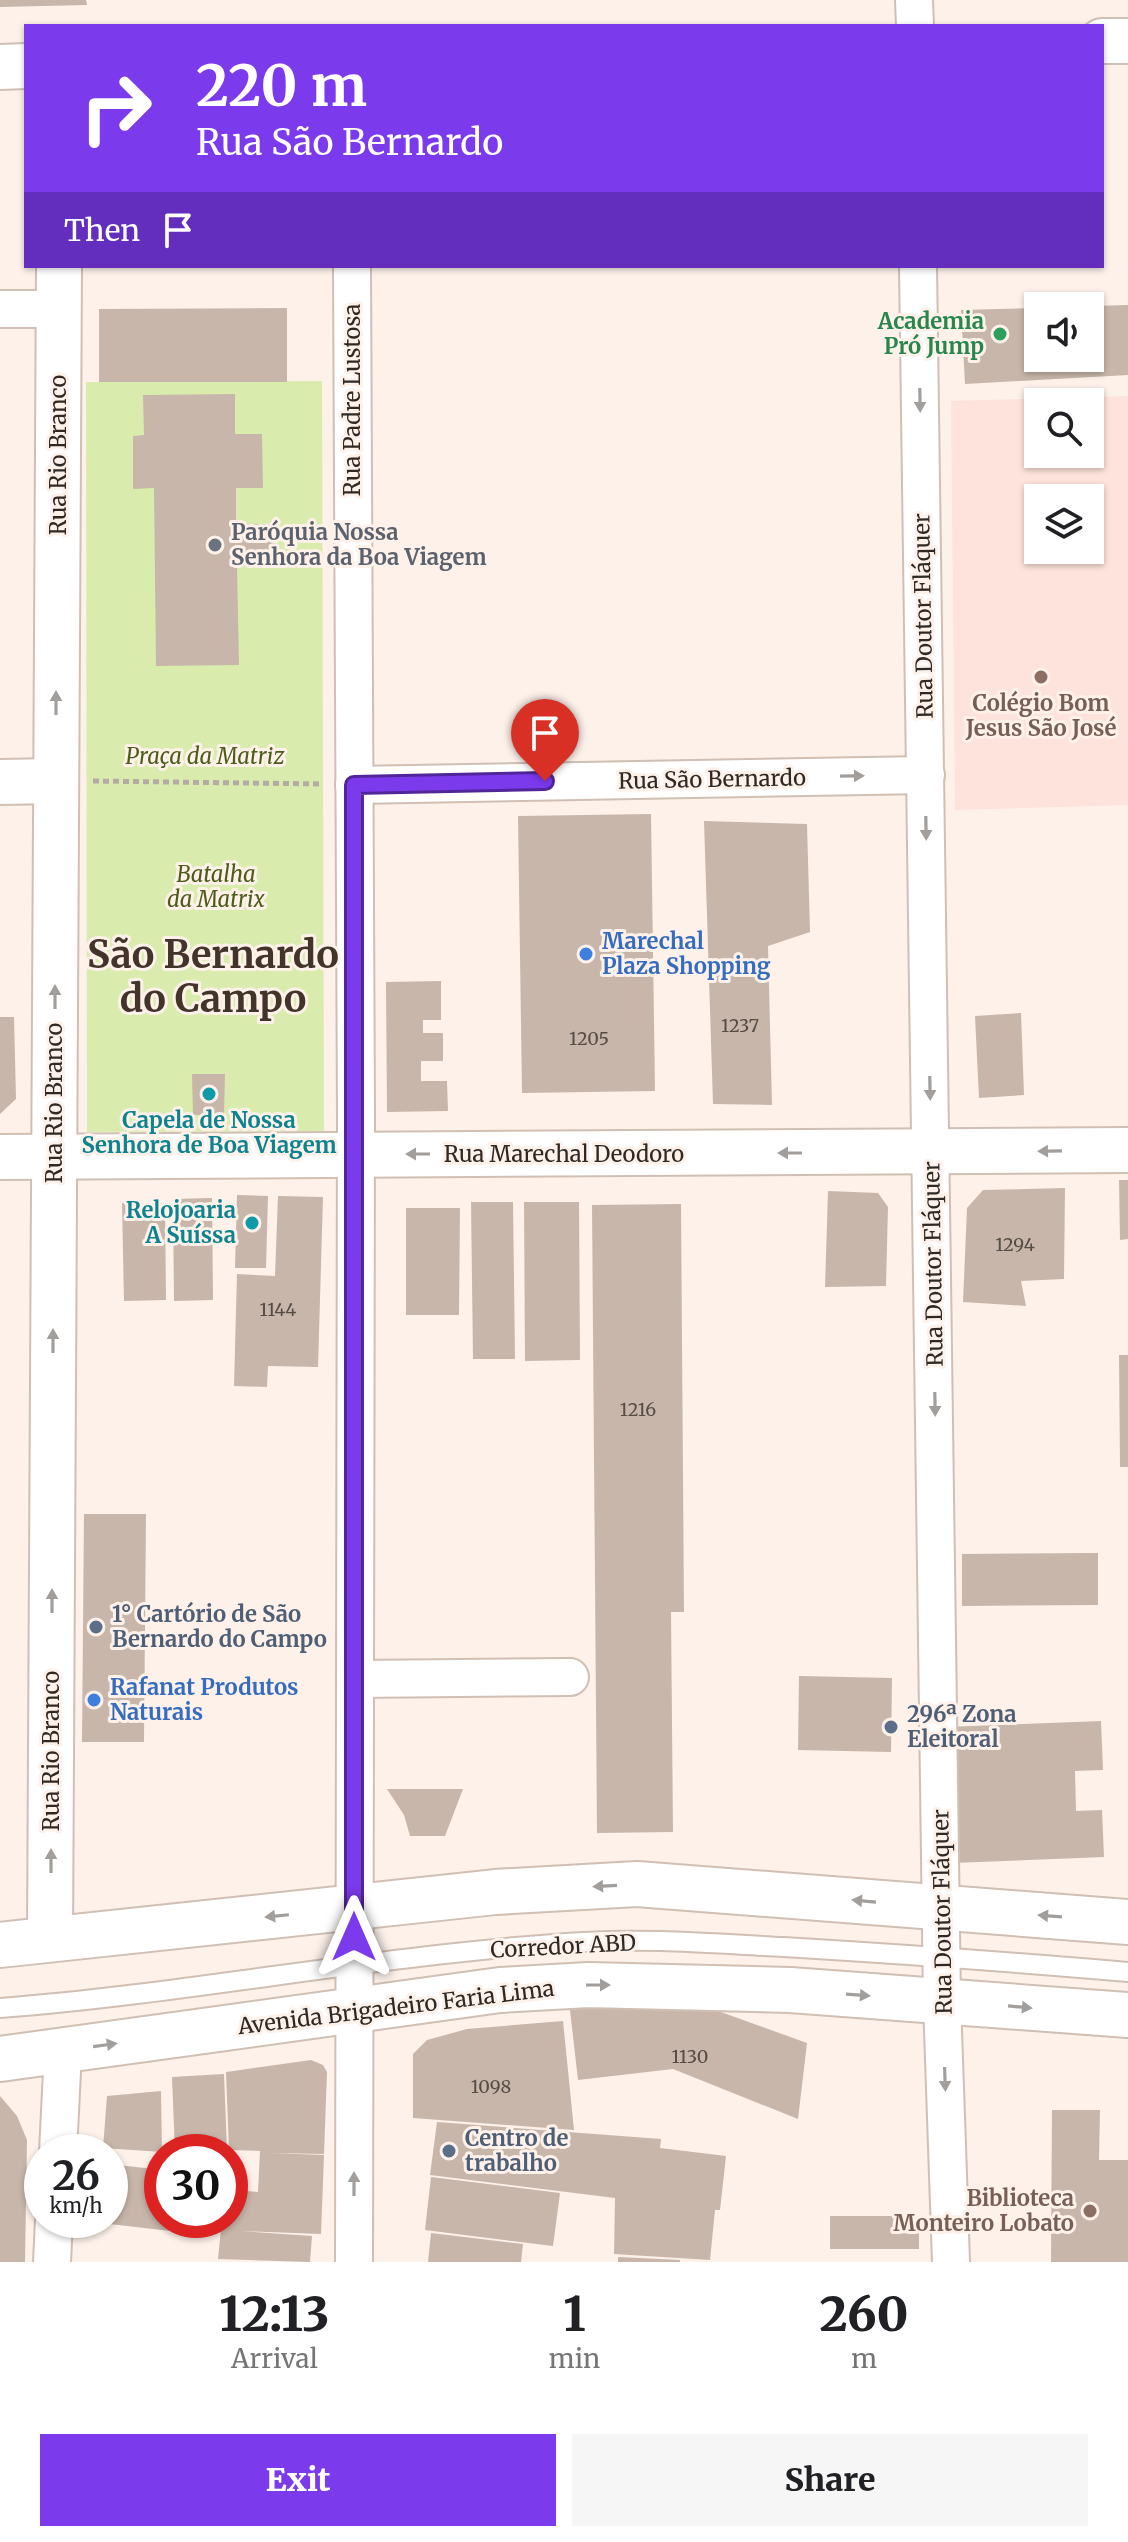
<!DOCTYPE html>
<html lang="en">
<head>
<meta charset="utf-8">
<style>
  body { margin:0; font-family:Merriweather,serif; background:#f6f6f6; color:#202124; height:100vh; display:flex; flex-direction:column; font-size:30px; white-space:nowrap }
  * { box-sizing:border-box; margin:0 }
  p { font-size:26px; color:#757577 }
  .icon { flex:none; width:44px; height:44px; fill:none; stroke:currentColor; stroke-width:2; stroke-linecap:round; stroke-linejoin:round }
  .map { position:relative; height:2262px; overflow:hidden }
  .sheet { display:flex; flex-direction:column; background:#fff; flex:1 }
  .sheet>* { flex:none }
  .top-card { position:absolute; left:24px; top:24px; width:1080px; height:244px; border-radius:0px; box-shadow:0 2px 6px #0004; background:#7c3aed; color:#fff; overflow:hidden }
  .fabs { position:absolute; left:1024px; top:292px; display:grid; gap:16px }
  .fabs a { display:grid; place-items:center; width:80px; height:80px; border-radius:0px; background:#fff; box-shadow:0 2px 6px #0004; font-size:40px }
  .speed { position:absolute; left:24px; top:2134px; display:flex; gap:16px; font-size:40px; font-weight:700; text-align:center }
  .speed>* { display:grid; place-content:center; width:104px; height:104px; border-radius:50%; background:#fff; box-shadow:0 2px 6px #0004; line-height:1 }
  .speed small { font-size:20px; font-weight:400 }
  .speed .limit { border:12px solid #d22; background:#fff; color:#111 }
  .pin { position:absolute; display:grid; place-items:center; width:68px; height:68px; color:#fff; margin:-82px -34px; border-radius:50% 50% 50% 0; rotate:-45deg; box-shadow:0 0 8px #0007 }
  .pin .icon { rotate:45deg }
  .me { position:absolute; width:88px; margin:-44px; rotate:0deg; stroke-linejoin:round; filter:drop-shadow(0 0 6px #0008) }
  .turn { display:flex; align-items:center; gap:28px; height:168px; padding:0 40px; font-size:36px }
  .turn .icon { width:104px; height:104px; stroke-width:2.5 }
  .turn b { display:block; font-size:56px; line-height:68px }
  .then { display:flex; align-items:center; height:76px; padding:0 40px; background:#0003; gap:16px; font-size:30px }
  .eta { display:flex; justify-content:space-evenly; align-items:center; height:136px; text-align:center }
  .eta b { font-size:48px; font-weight:800; line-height:56px }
  .cta { display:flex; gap:16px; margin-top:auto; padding:16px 40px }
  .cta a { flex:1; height:92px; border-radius:0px; background:#7c3aed; color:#fff; font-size:32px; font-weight:800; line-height:92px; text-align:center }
  .cta a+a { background:#f6f6f6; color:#202124 }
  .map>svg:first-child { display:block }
  .education { fill:#fde3dc; fill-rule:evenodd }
  .green { fill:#d9ecae }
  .building { fill:#c8b6aa }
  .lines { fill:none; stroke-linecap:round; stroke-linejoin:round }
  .service-casing { stroke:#d1bfb3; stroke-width:22 }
  .minor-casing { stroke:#d1bfb3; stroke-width:40 }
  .tertiary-casing { stroke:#d1bfb3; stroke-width:48 }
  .secondary-casing { stroke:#d1bfb3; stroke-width:48 }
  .primary-casing { stroke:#d1bfb3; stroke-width:48 }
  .path { stroke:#b5aba5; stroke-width:5; stroke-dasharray:6 4; stroke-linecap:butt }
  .service { stroke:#fff; stroke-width:18 }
  .minor { stroke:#fff; stroke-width:36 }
  .tertiary { stroke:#fff; stroke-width:44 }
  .secondary { stroke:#fff; stroke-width:44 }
  .primary { stroke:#fff; stroke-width:44 }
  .oneway { fill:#a19e9c }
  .route-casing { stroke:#51269a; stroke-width:20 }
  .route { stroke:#7c3aed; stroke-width:14 }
  .leisure-dot { fill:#2e9e5b; stroke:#fdf1ea; stroke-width:3 }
  .worship-dot { fill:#6b7280; stroke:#fdf1ea; stroke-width:3 }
  .education-dot { fill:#8d6e63; stroke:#fdf1ea; stroke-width:3 }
  .shop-dot { fill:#3f7fe0; stroke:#fdf1ea; stroke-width:3 }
  .culture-dot { fill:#0f9aa8; stroke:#fdf1ea; stroke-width:3 }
  .service-dot { fill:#5c6f8a; stroke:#fdf1ea; stroke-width:3 }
  .labels { text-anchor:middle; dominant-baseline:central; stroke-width:6; stroke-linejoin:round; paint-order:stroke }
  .number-label { font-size:18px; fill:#554c45 }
  .leisure-label { font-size:22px; font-weight:bold; fill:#27864d; stroke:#fdf1ea; text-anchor:end }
  .street-label { font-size:22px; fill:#2f2823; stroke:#fdf1ea }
  .worship-label { font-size:22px; font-weight:bold; fill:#5b616d; stroke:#fdf1ea; text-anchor:start }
  .education-label { font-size:22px; font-weight:bold; fill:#785e54; stroke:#fdf1ea }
  .park-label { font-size:22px; font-style:italic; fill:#4d5d19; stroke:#fdf1ea }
  .shop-label { font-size:22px; font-weight:bold; fill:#366cbe; stroke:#fdf1ea; text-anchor:start }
  .culture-label { font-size:22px; font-weight:bold; fill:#0d838f; stroke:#fdf1ea }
  .service-label { font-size:22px; font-weight:bold; fill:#4e5e75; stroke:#fdf1ea; text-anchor:start }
  .town-label { font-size:38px; font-weight:bold; fill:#43342a; stroke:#fdf1ea }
</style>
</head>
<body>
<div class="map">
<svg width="1128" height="2262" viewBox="0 0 1128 2262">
  <rect width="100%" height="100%" fill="#fdf1ea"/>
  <path class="education" d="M1128,396V805L955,810L951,401ZM1038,402H1090V454H1038ZM1038,498H1090V550H1038Z"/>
  <polygon class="green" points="322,381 324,1131 87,1132 86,382"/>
  <g class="building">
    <polygon points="0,0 86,0 87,5 0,7"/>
    <polygon points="1128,305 1128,375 965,384 961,310 1038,308 1038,358 1090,358 1090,306"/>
    <polygon points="287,308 287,382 99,382 99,309"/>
    <polygon points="235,394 235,434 262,434 263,488 236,488 236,524 275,524 276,565 237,566 239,665 156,666 154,488 133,489 133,436 144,435 143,395"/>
    <polygon points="651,814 655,1091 522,1093 518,816"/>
    <polygon points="704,821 807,824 810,932 768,946 772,1105 713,1104"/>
    <polygon points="441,981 441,1020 423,1020 423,1033 443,1033 443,1061 421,1061 421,1081 447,1081 448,1111 387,1112 386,982"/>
    <polygon points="1021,1013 1024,1095 979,1098 975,1016"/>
    <polygon points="0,1017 14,1017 16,1099 0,1114"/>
    <polygon points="192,1074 225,1074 224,1115 193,1115"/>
    <polygon points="1119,1180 1128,1180 1128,1239 1120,1240"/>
    <polygon points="1065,1188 1064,1279 1021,1281 1026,1306 963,1302 967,1208 983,1190"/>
    <polygon points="828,1191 878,1193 888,1207 886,1286 825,1287"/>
    <polygon points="237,1195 268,1196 266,1268 235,1268"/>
    <polygon points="278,1196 323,1197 318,1367 268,1366 267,1387 234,1386 237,1274 275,1276"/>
    <polygon points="212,1198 213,1300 174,1301 173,1199"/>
    <polygon points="471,1202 513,1202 515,1359 473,1359"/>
    <polygon points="524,1202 579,1202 580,1360 525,1361"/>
    <polygon points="122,1203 165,1203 166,1300 124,1301"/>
    <polygon points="681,1204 684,1612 671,1612 673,1832 597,1833 592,1205"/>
    <polygon points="406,1208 460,1208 459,1315 406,1315"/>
    <polygon points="1119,1355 1128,1355 1128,1467 1120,1467"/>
    <polygon points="84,1514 146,1514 144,1742 82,1742"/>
    <polygon points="1098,1553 1098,1605 962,1606 962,1554"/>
    <polygon points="799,1676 892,1678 891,1752 798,1750"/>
    <polygon points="1101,1721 1103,1770 1075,1771 1076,1811 1102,1810 1104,1857 952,1863 946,1727"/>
    <polygon points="387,1789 463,1789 445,1836 410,1836 404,1815"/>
    <polygon points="679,1997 807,2043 798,2119 673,2069 578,2080 570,2010"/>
    <polygon points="563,2021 574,2130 413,2118 413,2054 427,2040 467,2029"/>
    <polygon points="311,2060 323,2065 327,2072 324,2154 269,2153 324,2155 321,2234 240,2231 312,2236 310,2262 218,2259 221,2229 216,2229 216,2220 230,2220 230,2190 258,2192 260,2151 229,2150 226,2072"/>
    <polygon points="224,2074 227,2150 175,2152 172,2077"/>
    <polygon points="161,2091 162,2152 103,2148 107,2096"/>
    <polygon points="0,2096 17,2116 27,2140 25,2262 0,2262"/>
    <polygon points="1052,2110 1100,2110 1099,2160 1128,2160 1128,2262 1051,2262"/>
    <polygon points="437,2122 661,2139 660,2148 726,2156 720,2210 715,2210 710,2260 614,2254 615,2198 430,2175"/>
    <polygon points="110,2164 162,2170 162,2220 180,2220 179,2232 101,2223 110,2220"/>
    <polygon points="431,2177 560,2193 553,2246 425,2230"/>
    <rect x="830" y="2216" width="89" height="33"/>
    <polygon points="431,2233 523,2244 521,2262 428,2262"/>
    <polygon points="618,2257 680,2260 680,2262 618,2262"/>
  </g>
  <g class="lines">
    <defs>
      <path id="service" d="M0,2008C195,1993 388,1953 584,1942C650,1938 717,1944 784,1947C899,1954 1013,1962 1128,1972"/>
      <g id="minor">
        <polyline points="914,0 915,26"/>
        <polyline points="352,266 356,1116 354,2262"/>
        <polyline points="918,266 942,2001 951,2262"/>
        <polyline points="0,309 58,309"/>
        <polyline points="354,785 926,775"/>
        <polyline points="355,1679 570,1677"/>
        <polyline points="58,2152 63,2051"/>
        <polyline points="52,2262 54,2220"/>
      </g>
      <g id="tertiary">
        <polyline points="1102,41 1128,41"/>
        <polyline points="0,67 26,66"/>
        <polyline points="0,782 56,781"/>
        <polyline points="50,1939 59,266"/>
      </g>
      <polyline id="secondary" points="0,1157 1128,1150"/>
      <g id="primary">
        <polyline points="0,1945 495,1892 637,1884 1128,1922"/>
        <polyline points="0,2059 500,1990 588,1985 790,1990 1128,2015"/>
      </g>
    </defs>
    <use href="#service" class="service-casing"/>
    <use href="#minor" class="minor-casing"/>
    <use href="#tertiary" class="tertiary-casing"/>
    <use href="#secondary" class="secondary-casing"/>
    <use href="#primary" class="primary-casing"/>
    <polyline class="path" points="93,781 323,784"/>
    <use href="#service" class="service"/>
    <use href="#minor" class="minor"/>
    <use href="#tertiary" class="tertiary"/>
    <use href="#secondary" class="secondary"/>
    <use href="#primary" class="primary"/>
  </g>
  <defs><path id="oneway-solid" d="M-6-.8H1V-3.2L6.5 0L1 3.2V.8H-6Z" transform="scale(2)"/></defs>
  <g class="oneway">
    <use href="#oneway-solid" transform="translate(920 400) rotate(89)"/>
    <use href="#oneway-solid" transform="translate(56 703) rotate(-90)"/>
    <use href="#oneway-solid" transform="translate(852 776) rotate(-1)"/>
    <use href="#oneway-solid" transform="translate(926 828) rotate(89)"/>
    <use href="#oneway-solid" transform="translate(55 997) rotate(-90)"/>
    <use href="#oneway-solid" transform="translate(930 1088) rotate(89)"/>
    <use href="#oneway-solid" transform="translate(1050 1151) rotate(179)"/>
    <use href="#oneway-solid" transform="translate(790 1153) rotate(180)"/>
    <use href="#oneway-solid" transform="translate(418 1154) rotate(180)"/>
    <use href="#oneway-solid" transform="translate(53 1341) rotate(-90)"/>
    <use href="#oneway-solid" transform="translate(935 1404) rotate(89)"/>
    <use href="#oneway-solid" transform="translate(52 1601) rotate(-90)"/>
    <use href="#oneway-solid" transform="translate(51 1861) rotate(-90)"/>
    <use href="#oneway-solid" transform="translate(605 1886) rotate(177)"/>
    <use href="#oneway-solid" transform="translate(864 1901) rotate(-175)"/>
    <use href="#oneway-solid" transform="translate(277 1916) rotate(174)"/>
    <use href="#oneway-solid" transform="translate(1050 1916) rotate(-176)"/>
    <use href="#oneway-solid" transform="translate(598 1985)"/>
    <use href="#oneway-solid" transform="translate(858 1995) rotate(4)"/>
    <use href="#oneway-solid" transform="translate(1020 2007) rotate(5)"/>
    <use href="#oneway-solid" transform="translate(105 2045) rotate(-8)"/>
    <use href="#oneway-solid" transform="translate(945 2079) rotate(88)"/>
    <use href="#oneway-solid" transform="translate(354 2184) rotate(-90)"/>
  </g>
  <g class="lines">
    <defs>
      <polyline id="route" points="354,1937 354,785 545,781"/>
    </defs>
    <use href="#route" class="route-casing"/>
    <use href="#route" class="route"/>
  </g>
  <circle class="leisure-dot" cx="1000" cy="334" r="8"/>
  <circle class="worship-dot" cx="215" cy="545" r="8"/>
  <g class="education-dot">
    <circle cx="1041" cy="677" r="8"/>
    <circle cx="1090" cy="2211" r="8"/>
  </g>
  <g class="shop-dot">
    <circle cx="586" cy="954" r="8"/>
    <circle cx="94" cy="1700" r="8"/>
  </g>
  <g class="culture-dot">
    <circle cx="209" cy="1094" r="8"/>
    <circle cx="252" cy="1223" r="8"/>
  </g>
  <g class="service-dot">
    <circle cx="96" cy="1627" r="8"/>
    <circle cx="891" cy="1727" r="8"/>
    <circle cx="449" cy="2151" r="8"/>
  </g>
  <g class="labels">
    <g class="number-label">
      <text x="740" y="1025">1237</text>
      <text x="589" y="1038">1205</text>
      <text x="1015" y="1244">1294</text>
      <text x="278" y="1309">1144</text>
      <text x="638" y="1409">1216</text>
      <text x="690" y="2056">1130</text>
      <text x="491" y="2086">1098</text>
    </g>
    <g class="leisure-label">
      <text x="984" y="321">Academia<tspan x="984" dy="25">Pró Jump</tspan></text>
    </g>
    <g class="street-label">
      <text transform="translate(352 400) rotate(-90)">Rua Padre Lustosa</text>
      <text transform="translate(58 455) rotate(-90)">Rua Rio Branco</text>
      <text transform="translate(923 616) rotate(-91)">Rua Doutor Fláquer</text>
      <text transform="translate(712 779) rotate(-1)">Rua São Bernardo</text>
      <text transform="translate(54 1103) rotate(-90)">Rua Rio Branco</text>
      <text x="564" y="1154">Rua Marechal Deodoro</text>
      <text transform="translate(933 1264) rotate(-91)">Rua Doutor Fláquer</text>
      <text transform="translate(51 1751) rotate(-90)">Rua Rio Branco</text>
      <text transform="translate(942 1912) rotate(-91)">Rua Doutor Fláquer</text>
      <text transform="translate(563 1946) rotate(-3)">Corredor ABD</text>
      <text transform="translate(396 2007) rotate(-7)">Avenida Brigadeiro Faria Lima</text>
    </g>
    <g class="worship-label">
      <text x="231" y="532">Paróquia Nossa<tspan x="231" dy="25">Senhora da Boa Viagem</tspan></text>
    </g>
    <g class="education-label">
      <text x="1041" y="703">Colégio Bom<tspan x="1041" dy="25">Jesus São José</tspan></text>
      <text x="1074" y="2198" text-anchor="end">Biblioteca<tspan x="1074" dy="25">Monteiro Lobato</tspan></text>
    </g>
    <g class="park-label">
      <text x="205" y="756">Praça da Matriz</text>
      <text x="216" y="874">Batalha<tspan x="216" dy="25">da Matrix</tspan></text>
    </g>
    <g class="shop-label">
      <text x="602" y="941">Marechal<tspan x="602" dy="25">Plaza Shopping</tspan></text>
      <text x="110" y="1687">Rafanat Produtos<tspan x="110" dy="25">Naturais</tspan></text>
    </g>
    <g class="culture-label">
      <text x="209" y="1120">Capela de Nossa<tspan x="209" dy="25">Senhora de Boa Viagem</tspan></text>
      <text x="236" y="1210" text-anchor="end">Relojoaria<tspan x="236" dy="25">A Suíssa</tspan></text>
    </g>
    <g class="service-label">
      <text x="112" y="1614">1° Cartório de São<tspan x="112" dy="25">Bernardo do Campo</tspan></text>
      <text x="907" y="1714">296ª Zona<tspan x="907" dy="25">Eleitoral</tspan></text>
      <text x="465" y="2138">Centro de<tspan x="465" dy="25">trabalho</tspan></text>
    </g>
    <g class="town-label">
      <text x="213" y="954">São Bernardo<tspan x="213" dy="44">do Campo</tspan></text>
    </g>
  </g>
</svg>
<div class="fabs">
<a><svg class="icon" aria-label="sound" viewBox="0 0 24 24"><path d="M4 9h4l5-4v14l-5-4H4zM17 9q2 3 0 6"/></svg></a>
<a><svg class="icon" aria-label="search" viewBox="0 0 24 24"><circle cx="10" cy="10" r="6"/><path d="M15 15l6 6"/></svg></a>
<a><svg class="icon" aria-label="layers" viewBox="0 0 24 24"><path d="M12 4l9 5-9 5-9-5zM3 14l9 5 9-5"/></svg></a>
</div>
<div class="speed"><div>26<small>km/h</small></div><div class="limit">30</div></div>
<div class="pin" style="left:545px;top:781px;background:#d93025"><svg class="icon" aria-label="arrive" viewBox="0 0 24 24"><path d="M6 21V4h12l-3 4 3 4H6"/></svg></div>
<svg class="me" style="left:354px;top:1937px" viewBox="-20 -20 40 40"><path d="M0-17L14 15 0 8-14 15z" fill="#7c3aed" stroke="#fff" stroke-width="4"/></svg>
<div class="top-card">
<div class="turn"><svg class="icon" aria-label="right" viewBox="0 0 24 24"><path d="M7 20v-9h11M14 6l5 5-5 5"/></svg><div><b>220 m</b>Rua São Bernardo</div></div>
<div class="then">Then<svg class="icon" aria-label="arrive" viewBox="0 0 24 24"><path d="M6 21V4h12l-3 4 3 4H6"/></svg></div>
</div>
</div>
<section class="sheet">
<div class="eta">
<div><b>12:13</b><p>Arrival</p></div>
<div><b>1</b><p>min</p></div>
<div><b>260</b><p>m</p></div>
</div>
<div class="cta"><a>Exit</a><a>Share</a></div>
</section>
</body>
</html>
